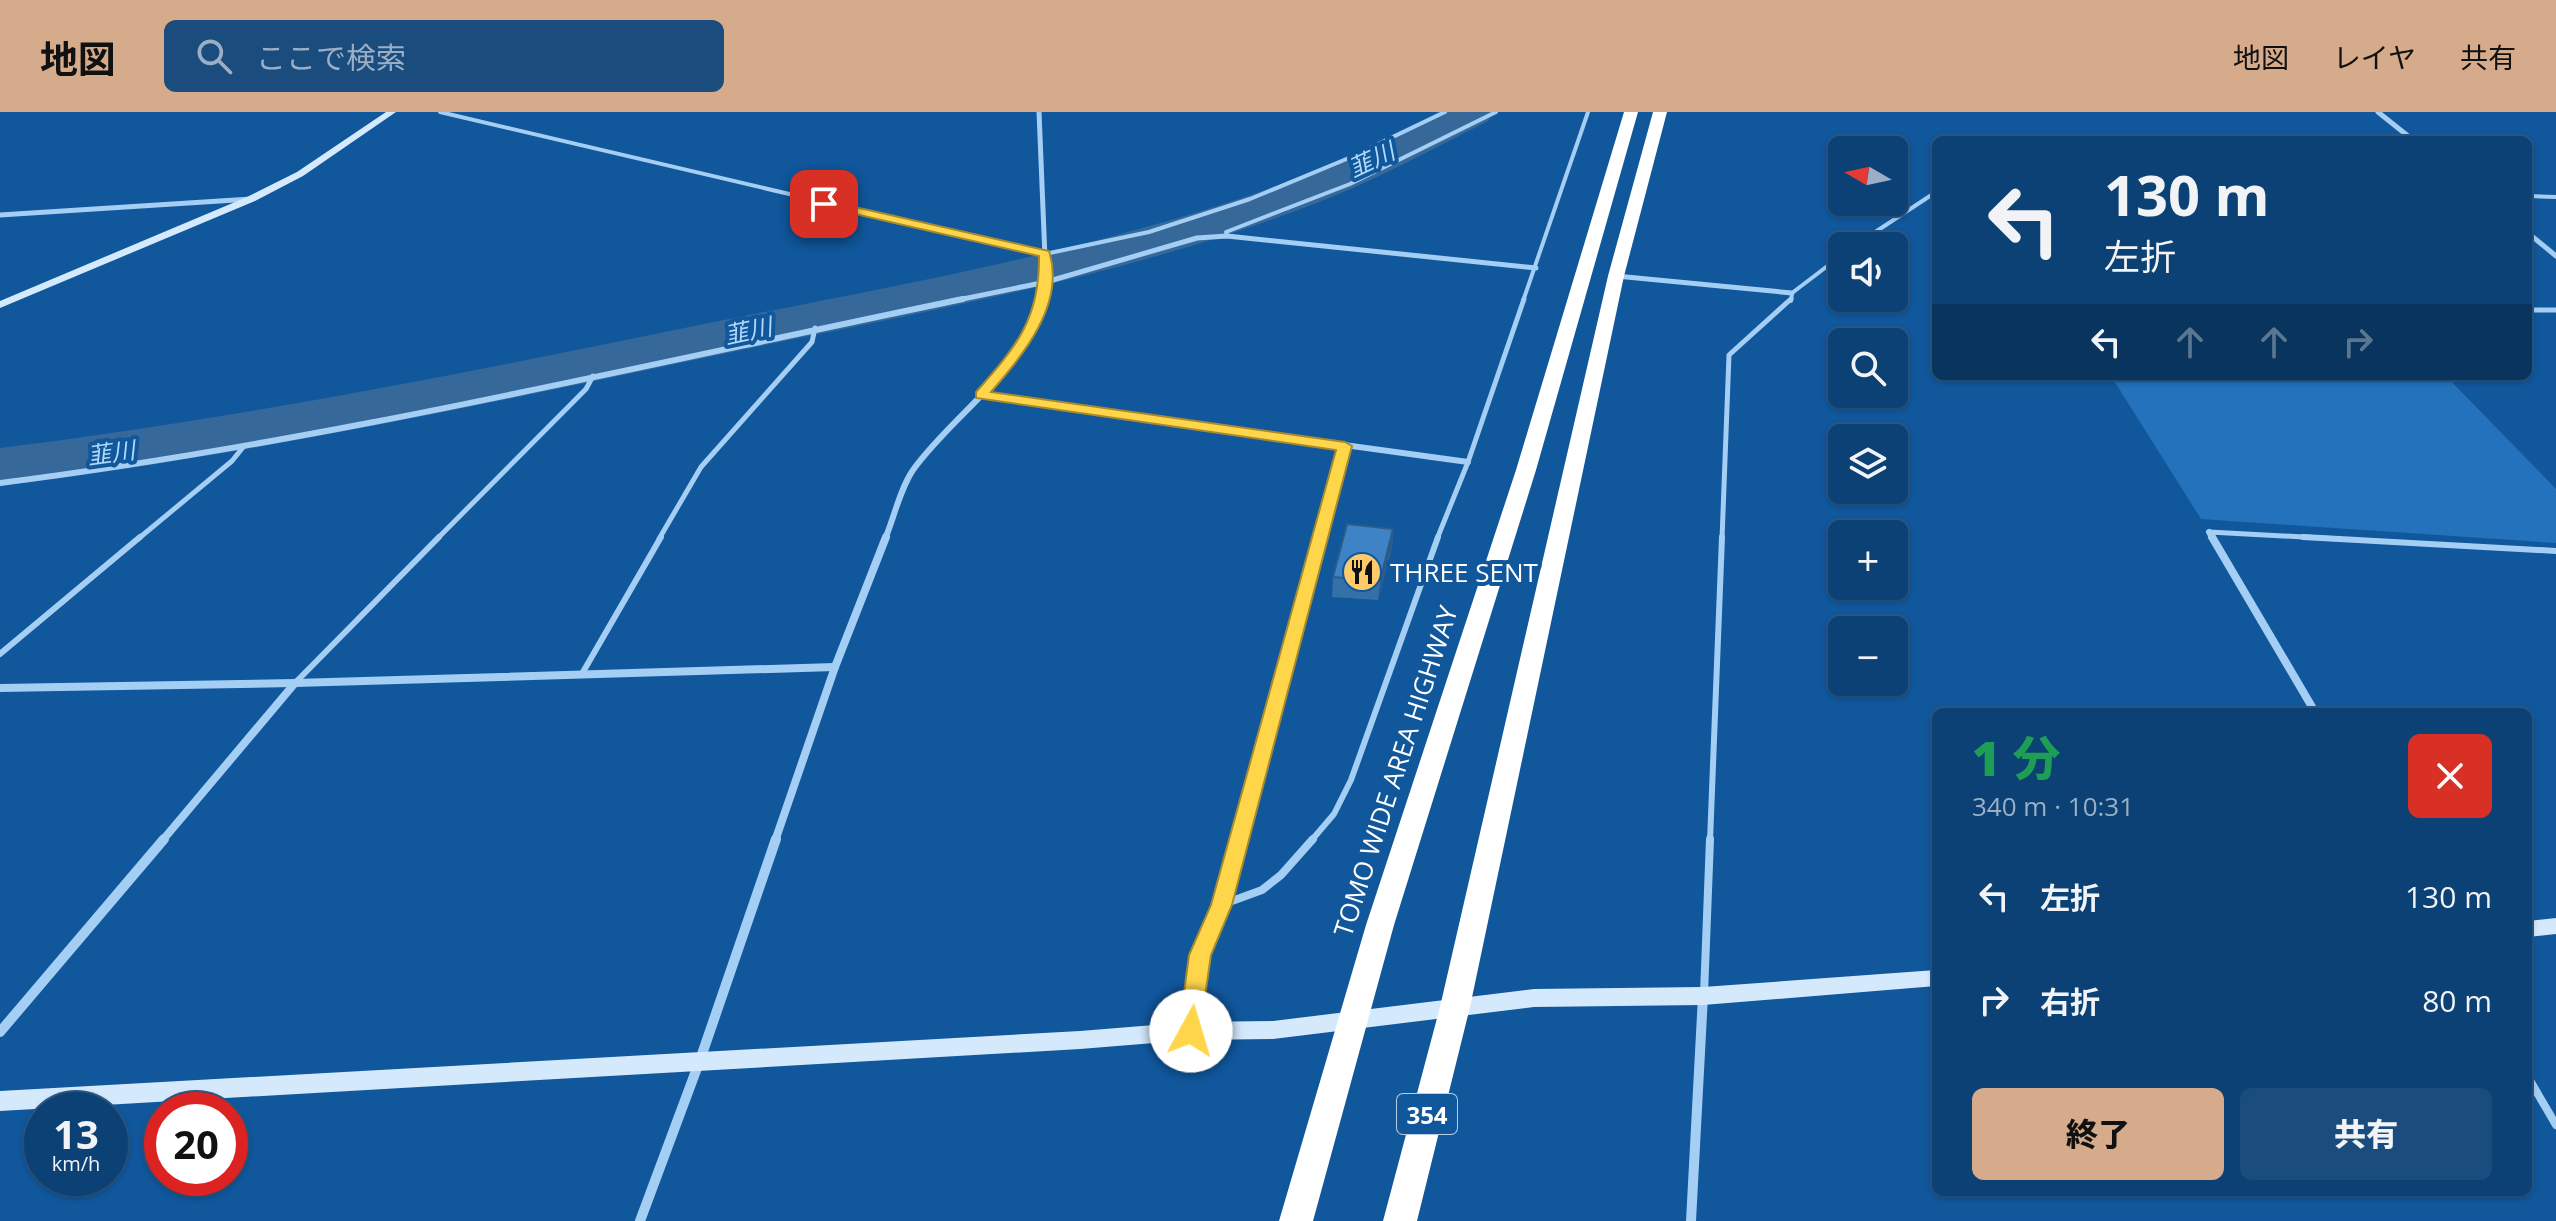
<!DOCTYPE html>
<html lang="ja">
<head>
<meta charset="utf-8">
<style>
  body { margin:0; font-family:"Open Sans","Noto Sans JP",sans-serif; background:#1a4c7d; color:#f1f3f6; height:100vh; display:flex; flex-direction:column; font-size:30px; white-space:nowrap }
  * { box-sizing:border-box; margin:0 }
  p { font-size:26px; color:#9aafc5 }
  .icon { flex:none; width:44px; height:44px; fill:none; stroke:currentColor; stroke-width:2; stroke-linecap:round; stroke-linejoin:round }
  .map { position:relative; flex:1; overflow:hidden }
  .sheet { position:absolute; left:1932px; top:596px; width:600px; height:488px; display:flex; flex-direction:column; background:#0c4175; border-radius:12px; box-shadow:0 2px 6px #0004,0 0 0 2px #2c5a87 }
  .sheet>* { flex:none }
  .hud { position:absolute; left:1932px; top:24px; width:600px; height:244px; border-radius:12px; box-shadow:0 2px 6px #0004,0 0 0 2px #2c5a87; background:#0c4175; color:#f1f3f6; overflow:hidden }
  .needle { width:52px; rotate:279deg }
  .tools { position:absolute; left:1828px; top:24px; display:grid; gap:16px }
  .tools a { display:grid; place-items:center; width:80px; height:80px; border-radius:12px; background:#0c4175; box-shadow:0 2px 6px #0004,0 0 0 2px #2c5a87; font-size:40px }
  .speed { position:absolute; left:24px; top:980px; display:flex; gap:16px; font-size:40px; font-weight:700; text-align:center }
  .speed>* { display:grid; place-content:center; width:104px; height:104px; border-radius:50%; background:#0c4175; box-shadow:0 2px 6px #0004,0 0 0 2px #2c5a87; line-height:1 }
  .speed small { font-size:20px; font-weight:400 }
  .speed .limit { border:12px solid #d22; background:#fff; color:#111 }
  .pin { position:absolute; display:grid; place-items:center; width:68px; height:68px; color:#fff; margin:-34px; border-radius:16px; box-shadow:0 4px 12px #0006 }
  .me { position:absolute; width:88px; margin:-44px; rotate:6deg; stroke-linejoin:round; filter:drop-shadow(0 0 6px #0008) }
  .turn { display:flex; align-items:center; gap:28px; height:168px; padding:0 40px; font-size:36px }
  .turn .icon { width:104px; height:104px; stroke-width:2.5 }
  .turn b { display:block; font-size:56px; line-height:68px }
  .lanes { display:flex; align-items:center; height:76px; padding:0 40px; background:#0003; justify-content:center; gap:40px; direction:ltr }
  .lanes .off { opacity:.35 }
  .round { display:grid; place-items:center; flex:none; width:84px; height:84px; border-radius:12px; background:#1a4c7d }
  .headline { display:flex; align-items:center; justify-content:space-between; height:136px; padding:0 40px }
  h1 { font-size:48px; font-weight:800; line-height:60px; color:#1e9e55 }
  .action { display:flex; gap:16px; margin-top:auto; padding:16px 40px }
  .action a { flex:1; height:92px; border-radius:12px; background:#d6ab8b; color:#111; font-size:32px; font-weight:800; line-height:92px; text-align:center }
  .action a+a { background:#1a4c7d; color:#f1f3f6 }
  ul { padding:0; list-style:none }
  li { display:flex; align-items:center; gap:24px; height:104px; padding:0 40px }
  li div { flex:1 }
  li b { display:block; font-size:30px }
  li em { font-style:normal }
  header { display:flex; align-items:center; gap:48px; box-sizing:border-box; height:112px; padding:0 40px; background:#d6ab8b; color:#111 }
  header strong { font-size:38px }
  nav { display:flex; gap:44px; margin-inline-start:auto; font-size:28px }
  .search { width:560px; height:72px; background:#1a4c7d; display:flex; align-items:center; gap:20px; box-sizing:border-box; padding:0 28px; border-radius:12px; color:#9aafc5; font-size:30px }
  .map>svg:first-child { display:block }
  .green { fill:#2372bb }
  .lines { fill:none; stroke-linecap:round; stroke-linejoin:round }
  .river { fill:#36689a; fill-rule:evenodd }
  .lane-far3 { stroke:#a5cef5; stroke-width:4 }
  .lane-far2 { stroke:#a5cef5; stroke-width:5 }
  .lane-far1 { stroke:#a5cef5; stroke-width:6 }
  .lane { stroke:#a5cef5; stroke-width:8 }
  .street-far3 { stroke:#a5cef5; stroke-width:5 }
  .street-far2 { stroke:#a5cef5; stroke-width:6 }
  .street-far1 { stroke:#a5cef5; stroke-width:8 }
  .street { stroke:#a5cef5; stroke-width:10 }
  .secondary { fill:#d5e9fd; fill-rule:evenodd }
  .highway { fill:#fff; fill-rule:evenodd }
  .wall { fill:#3571a9 }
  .shaded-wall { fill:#2b5c8a }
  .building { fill:#3e83c5; stroke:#2b5c8a; stroke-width:2 }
  .route { fill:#ffd54a; stroke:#a68a30; stroke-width:2 }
  .labels { text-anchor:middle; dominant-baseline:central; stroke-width:8; stroke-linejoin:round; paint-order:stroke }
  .far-water-label { font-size:24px; font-style:italic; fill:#b2d8fb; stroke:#10579c }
  .shield { fill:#10579c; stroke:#b7cde1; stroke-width:2 }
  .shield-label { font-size:24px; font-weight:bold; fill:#fff }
  .poi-label { font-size:26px; fill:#fff; stroke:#10579c; text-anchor:start }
  .street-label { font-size:26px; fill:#fff; stroke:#10579c }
</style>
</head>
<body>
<header>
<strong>地図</strong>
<div class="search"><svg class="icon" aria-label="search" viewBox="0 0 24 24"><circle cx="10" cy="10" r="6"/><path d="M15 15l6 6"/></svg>ここで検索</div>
<nav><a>地図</a><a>レイヤ</a><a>共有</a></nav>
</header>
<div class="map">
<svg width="2556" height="1109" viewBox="0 0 2556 1109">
  <rect width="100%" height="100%" fill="#10579c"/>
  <polygon class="green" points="2111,264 2446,264 2556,377 2556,431 2201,407"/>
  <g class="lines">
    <path class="river" d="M1439,0H1494L1488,9C1431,38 1374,69 1314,92C1117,168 905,203 699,247C467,296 236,345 0,374V336C237,307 470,260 704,212C896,173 1091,140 1276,74C1332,53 1385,26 1439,0Z"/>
    <g class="lane-far3">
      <polyline points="440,0 1045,142 1149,120 1250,87 1349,46 1445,0"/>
      <polyline points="2528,84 2556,85"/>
      <polyline points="1227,124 1226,120 1350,72 1496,0"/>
      <polyline points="1854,134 1936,80"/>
      <polyline points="1523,189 1588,0"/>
      <polyline points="1791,189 1792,181 1842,143"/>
    </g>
    <g class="lane-far2">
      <polyline points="2528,198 2556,198"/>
      <polyline points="2209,420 2340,427"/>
      <polyline points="138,427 232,349 244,334"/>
      <polyline points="437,427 586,277 593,264"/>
      <polyline points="659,427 701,355 812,230 815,216"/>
      <polyline points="1320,427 1345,334"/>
      <polyline points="1437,427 1468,350 1524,187"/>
      <polyline points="1722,427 1729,243 1791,187"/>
    </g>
    <g class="lane-far1">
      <polyline points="2303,425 2556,439"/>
      <polyline points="0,542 140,425"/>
      <polyline points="583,560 661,425"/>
      <polyline points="295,571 439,425"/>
      <polyline points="1238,729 1320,425"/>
      <polyline points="1311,729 1334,702 1351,668 1438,425"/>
      <polyline points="1710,729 1722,425"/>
    </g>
    <g class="lane">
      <polyline points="1221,793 1262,778 1281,763 1313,727"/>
      <polyline points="1704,882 1710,727"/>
      <polyline points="1191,916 1200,843 1221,793 1239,727"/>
      <polyline points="2528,965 2556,1013"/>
    </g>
    <g class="street-far3">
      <polyline points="1039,0 1046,170 1042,189"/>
      <polyline points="2378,0 2413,28"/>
      <polyline points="0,103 251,87"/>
      <polyline points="2528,121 2556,144"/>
      <polyline points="1616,164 1792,181"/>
      <polyline points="953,189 1046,170 1197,126 1227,124 1536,156"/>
    </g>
    <g class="street-far2">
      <polyline points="981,283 1468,350"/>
      <path d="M0,371C324,330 643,253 963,187"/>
      <polyline points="2209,420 2213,427"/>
      <path d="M885,427C894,406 900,377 913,358C954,301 1026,258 1042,187"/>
    </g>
    <g class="street-far1">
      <polyline points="2212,425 2315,600"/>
      <polyline points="0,576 295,571 835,555"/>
      <polyline points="162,729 295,571"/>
      <polyline points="775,729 835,555 886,425"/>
    </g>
    <g class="street">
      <polyline points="0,920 164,727"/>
      <polyline points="640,1109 700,948 776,727"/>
      <polyline points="1691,1109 1703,884"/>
    </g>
    <g class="secondary">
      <polygon points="386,0 396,0 303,64 255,89 0,196 0,189 247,85 297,60"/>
      <polygon points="2556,806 2556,822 2528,825 2528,809"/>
      <polygon points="1936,858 1936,874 1703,893 1534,895 1273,927 1191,928 1080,937 0,999 0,979 1080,919 1191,910 1273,909 1534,877 1703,875"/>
    </g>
    <g class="highway">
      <polygon points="1624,0 1638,0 1536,358 1394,813 1313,1109 1279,1109 1366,813 1516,358"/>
      <polygon points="1653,0 1667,0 1624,164 1470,895 1417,1109 1383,1109 1440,895 1608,164"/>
    </g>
  </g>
  <polygon class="wall" points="1393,417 1392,436 1378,488 1332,485 1333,465"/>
  <polygon class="shaded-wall" points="1393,417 1392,436 1378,488 1380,469"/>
  <polygon class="building" points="1347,412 1393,417 1380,469 1333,465"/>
  <path class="route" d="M824,88L1049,139C1066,192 1023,243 991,280L1345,330L1352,334L1232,793L1211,843L1199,926L1191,929L1183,926L1179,919L1189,843L1211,793L1336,338L976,286V280C1016,235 1040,207 1039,144L820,94V89Z"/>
  <defs>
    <symbol id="restaurant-disc" viewBox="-11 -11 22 22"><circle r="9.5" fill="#ffca69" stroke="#10579c"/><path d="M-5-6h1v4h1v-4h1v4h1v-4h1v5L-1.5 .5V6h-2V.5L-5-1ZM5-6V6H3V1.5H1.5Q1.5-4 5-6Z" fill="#111"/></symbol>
  </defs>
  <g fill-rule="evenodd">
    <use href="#restaurant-disc" x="1340" y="438" width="44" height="44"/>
  </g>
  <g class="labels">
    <g class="far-water-label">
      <text transform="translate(1371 47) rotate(-25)">韮川</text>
      <text transform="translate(748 218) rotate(-12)">韮川</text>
      <text transform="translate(111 340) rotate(-8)">韮川</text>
    </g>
    <rect class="shield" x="1397" y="982" width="60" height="40" rx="6"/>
    <g class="shield-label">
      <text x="1427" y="1002">354</text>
    </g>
    <g class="poi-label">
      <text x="1390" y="460">THREE SENT</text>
    </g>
    <g class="street-label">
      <text transform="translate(1395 659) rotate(-72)">TOMO WIDE AREA HIGHWAY</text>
    </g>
  </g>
</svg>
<div class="tools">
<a><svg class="needle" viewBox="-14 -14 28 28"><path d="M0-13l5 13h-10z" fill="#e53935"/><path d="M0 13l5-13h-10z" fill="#9aafc5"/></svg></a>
<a><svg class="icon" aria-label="sound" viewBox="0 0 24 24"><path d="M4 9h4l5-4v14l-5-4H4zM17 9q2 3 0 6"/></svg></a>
<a><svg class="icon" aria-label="search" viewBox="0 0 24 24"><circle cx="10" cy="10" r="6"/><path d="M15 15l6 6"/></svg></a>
<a><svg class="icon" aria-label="layers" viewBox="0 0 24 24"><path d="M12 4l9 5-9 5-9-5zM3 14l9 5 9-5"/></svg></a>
<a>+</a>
<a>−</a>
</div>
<div class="speed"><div>13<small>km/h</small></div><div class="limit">20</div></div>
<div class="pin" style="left:824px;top:92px;background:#d93025"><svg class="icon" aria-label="arrive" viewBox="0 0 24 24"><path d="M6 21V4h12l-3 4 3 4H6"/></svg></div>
<svg class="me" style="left:1191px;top:919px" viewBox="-20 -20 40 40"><circle r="19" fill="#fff"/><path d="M0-13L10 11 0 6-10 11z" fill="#ffd54a"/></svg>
<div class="hud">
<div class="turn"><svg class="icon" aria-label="left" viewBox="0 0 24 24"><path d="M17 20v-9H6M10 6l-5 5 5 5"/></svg><div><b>130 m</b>左折</div></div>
<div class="lanes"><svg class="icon" aria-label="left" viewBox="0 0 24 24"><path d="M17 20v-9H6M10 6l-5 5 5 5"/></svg><svg class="icon off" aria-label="ahead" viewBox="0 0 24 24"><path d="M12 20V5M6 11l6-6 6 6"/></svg><svg class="icon off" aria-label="ahead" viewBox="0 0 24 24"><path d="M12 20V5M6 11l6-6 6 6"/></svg><svg class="icon off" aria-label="right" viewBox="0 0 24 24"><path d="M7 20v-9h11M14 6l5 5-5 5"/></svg></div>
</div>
<section class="sheet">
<div class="headline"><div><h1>1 分</h1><p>340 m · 10:31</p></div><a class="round" style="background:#d93025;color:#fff"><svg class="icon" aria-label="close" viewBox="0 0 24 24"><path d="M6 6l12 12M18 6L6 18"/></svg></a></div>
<ul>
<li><svg class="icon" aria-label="left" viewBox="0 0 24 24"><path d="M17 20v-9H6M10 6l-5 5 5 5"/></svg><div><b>左折</b></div><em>130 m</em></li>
<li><svg class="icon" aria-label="right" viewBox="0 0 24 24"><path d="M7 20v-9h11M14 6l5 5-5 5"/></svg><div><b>右折</b></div><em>80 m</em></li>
</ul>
<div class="action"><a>終了</a><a>共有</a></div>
</section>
</div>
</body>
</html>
